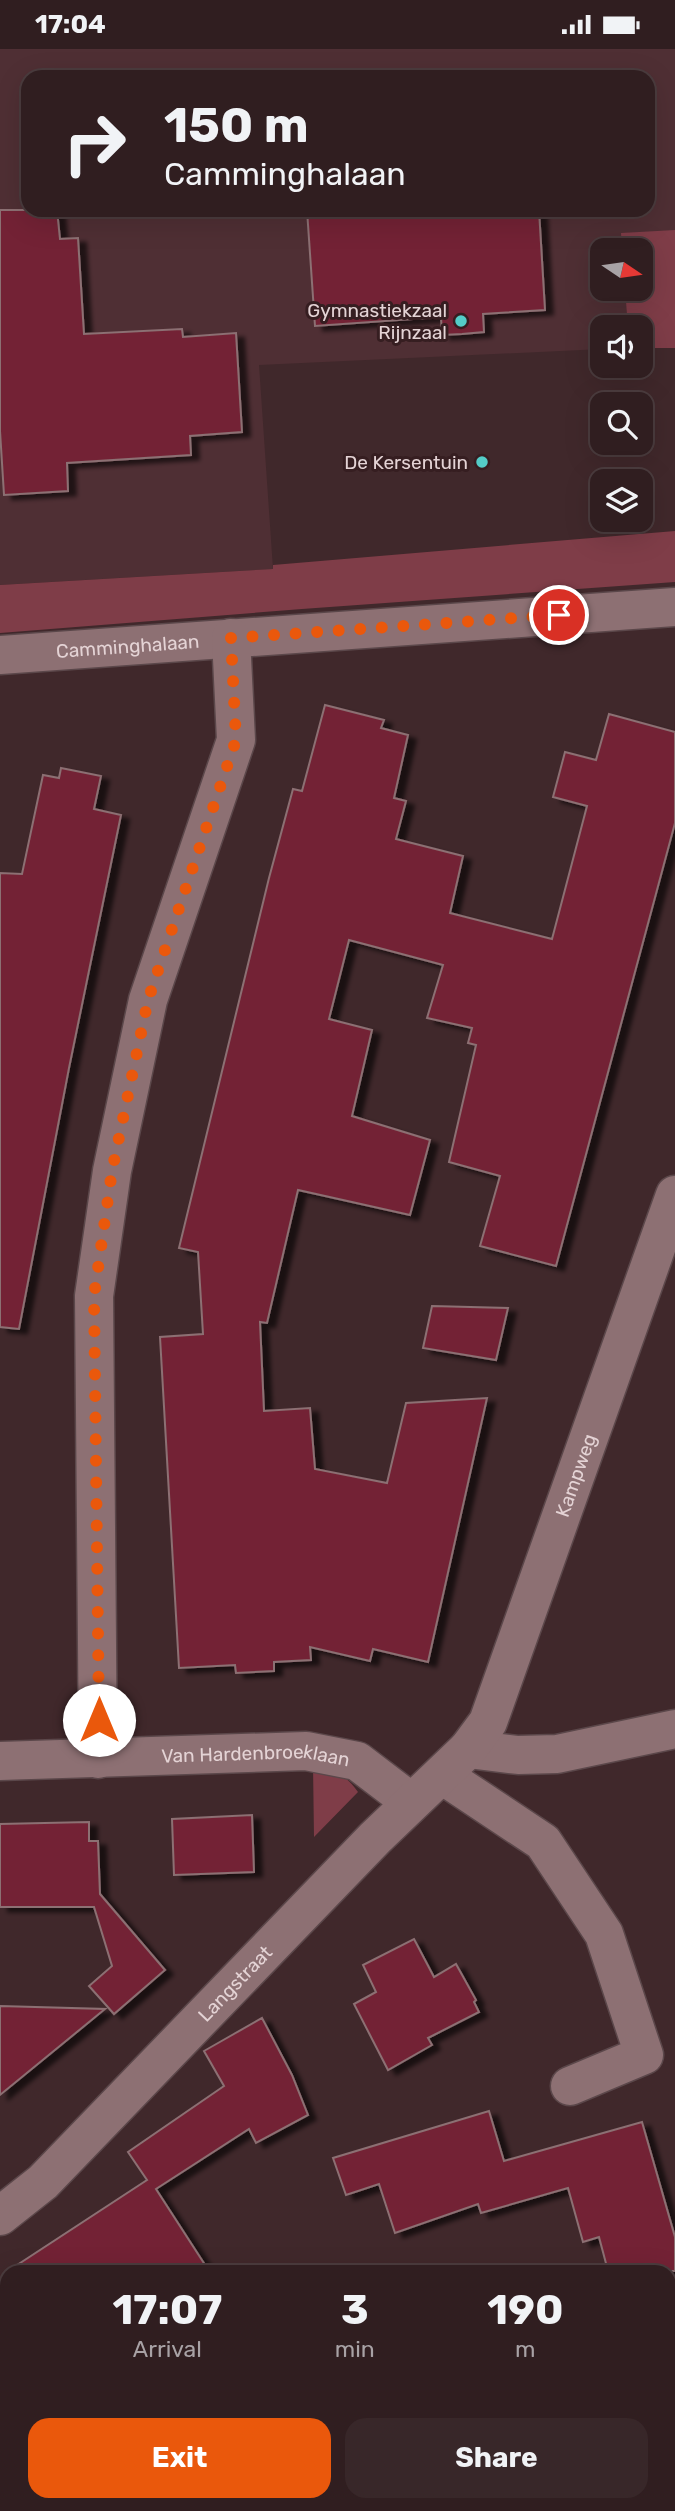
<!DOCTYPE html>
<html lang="en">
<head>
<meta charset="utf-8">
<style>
  body { margin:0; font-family:Rubik,sans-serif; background:#382729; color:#f1f3f6; height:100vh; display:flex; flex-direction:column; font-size:26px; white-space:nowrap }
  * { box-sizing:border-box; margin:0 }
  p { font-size:23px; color:#a8a2a5 }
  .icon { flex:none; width:38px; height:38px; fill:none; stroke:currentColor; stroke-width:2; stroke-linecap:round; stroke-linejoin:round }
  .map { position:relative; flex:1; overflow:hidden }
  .panel { position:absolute; left:0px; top:2216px; width:676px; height:247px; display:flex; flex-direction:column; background:#301e20; border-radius:21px 21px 0 0; box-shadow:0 7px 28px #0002,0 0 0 2px #4b3c3e }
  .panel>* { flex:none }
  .hud { position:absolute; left:21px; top:21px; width:634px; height:147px; border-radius:21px; box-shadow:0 7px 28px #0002,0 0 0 2px #4b3c3e; background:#301e20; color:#f1f3f6; overflow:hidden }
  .needle { width:46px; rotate:103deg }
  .fabs { position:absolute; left:590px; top:189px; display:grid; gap:14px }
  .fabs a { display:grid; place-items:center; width:63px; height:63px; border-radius:14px; background:#301e20; box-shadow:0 7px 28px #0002,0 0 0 2px #4b3c3e; font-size:35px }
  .pin { position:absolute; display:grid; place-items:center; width:60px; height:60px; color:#fff; margin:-30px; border:4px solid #fff; border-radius:50%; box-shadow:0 2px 7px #0007 }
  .me { position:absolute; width:77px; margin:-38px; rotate:0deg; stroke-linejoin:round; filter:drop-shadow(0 0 5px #0008) }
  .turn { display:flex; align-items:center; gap:24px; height:147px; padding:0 28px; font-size:32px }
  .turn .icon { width:91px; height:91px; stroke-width:2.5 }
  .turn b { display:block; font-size:49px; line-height:60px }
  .eta { display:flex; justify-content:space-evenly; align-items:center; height:119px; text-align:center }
  .eta b { font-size:42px; font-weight:700; line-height:49px }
  .primary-button { display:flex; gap:14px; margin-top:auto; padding:14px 28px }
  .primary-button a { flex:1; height:80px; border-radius:21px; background:#ea580c; color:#fff; font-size:28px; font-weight:700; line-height:80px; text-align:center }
  .primary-button a+a { background:#382729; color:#f1f3f6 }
  .status { display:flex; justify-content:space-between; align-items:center; height:49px; padding:0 35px; background:#301e20; direction:ltr }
  .status svg { height:19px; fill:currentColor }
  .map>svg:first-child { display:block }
  .built { fill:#4f2f34; fill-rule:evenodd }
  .green { fill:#7f3d48 }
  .water { fill:#38000f }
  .building { fill:#732435; stroke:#8c6f73; stroke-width:2; filter:url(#shadow) }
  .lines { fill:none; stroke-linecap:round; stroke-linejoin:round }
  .minor-casing { stroke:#5b474a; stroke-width:41 }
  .minor { stroke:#8d7073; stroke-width:38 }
  .route { stroke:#ea580c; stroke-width:12; stroke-dasharray:0 21.6 }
  .poi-dot { fill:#54cdc8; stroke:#361e21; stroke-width:2.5 }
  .labels { text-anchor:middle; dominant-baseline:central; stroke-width:6; stroke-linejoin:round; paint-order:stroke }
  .poi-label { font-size:19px; fill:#e4d3d5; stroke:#361e21; text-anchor:end }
  .street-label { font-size:19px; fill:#e4d3d5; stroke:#361e21 }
</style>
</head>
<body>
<div class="status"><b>17:04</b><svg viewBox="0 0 49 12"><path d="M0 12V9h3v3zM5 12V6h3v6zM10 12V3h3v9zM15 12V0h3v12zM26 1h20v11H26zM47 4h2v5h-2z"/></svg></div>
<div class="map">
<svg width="675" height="2462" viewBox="0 0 675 2462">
  <defs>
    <filter id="shadow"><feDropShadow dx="8" dy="4.5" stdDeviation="2" flood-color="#0009"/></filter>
  </defs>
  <rect width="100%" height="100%" fill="#40282b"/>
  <path class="built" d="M0,0H675V297L640,278H602V300L259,316L273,520L0,536ZM28,28H648V161H28ZM602,201H640V240H602Z"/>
  <g class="green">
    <polygon points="675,181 675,299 641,299 640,278 628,278 625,240 640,240 640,201 622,201 621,184"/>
    <polygon points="675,482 675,533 302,560 0,584 0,536 273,520 273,516"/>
    <path d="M313,1716C336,1722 343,1723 358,1743L314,1788Z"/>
    <polygon points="0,2292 7,2302 7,2455 22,2455 11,2462 0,2462"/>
    <polygon points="675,2413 675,2462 492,2462 507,2455 668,2455 669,2415"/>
    <polygon points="358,2455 483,2455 455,2462 329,2462"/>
  </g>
  <g class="water">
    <polygon points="675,2298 675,2386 669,2388 669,2299"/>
    <polygon points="97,2455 358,2455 329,2462 86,2462"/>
  </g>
  <g class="building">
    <polygon points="0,161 57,161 60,190 78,189 84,285 182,280 183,288 236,284 242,383 190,387 191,406 67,414 68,442 4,446 0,382"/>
    <polygon points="307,161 539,161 545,261 483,265 484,283 462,285 442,286 441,268 315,277"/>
    <polygon points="325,656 384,671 381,679 408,686 394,749 406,752 396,790 463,807 450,864 552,890 587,757 553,748 565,703 596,711 609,665 675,683 675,774 556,1217 480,1197 500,1127 449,1113 476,996 468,994 472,979 427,969 443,916 349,891 329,970 372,981 352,1067 430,1091 410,1166 298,1141 267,1274 260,1273 264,1362 310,1359 315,1420 387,1434 406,1354 487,1349 428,1613 373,1600 370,1612 310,1598 311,1611 274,1613 274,1622 236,1624 235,1616 179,1619 160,1288 203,1285 198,1203 179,1199 269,829 293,740 302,742"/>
    <polygon points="61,719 101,727 94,760 121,766 69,1019 19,1280 0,1278 0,824 22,825 43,726 59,729"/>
    <polygon points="432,1257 508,1259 496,1311 423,1299"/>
    <polygon points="252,1766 254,1823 174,1826 172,1770"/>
    <polygon points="89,1773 89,1792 98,1792 100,1845 165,1921 114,1965 89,1937 112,1917 94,1858 0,1858 0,1775"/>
    <polygon points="414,1890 434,1928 456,1915 476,1951 474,1953 479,1963 428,1989 432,1996 388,2021 354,1955 376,1943 363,1916"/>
    <polygon points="0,1957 105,1960 0,2046"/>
    <polygon points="262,1969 292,2026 308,2066 256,2094 249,2080 156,2140 209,2222 8,2222 147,2131 128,2103 224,2037 204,2002"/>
    <polygon points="489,2062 504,2112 642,2073 675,2188 675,2222 608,2222 599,2188 583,2193 568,2139 481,2164 478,2155 395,2184 379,2135 346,2146 333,2109"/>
  </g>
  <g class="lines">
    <defs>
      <g id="minor">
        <path id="s1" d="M0,606L675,558"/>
        <polyline points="468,1700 518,1706 557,1705 675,1680"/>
        <polyline points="98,1710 94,1247 112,1122 148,951 236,691 231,589"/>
        <path id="s2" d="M0,1712L306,1702L357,1712L411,1753"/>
        <polyline points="442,1726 543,1793 604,1885 644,2006 570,2037"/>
        <path id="s3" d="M0,2167L43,2133L375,1789L468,1700L488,1673L675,1146"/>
      </g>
    </defs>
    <use href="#minor" class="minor-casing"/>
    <use href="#minor" class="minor"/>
  </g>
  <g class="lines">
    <polyline class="route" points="99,1671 94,1247 112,1122 148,951 236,691 231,589 559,566"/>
  </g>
  <g class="poi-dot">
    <circle cx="461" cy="272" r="7"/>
    <circle cx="482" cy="413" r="7"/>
  </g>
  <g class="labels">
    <g class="poi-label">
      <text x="447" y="261">Gymnastiekzaal<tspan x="447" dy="22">Rijnzaal</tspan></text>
      <text x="468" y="413">De Kersentuin</text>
    </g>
    <g class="street-label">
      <text stroke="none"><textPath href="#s1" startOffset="128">Camminghalaan</textPath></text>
      <text stroke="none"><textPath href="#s3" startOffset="957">Kampweg</textPath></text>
      <text stroke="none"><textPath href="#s2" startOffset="256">Van Hardenbroeklaan</textPath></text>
      <text stroke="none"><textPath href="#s3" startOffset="331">Langstraat</textPath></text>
    </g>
  </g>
</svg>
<div class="fabs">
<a><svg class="needle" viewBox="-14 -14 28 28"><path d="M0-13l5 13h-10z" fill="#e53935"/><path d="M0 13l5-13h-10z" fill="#a8a2a5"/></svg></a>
<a><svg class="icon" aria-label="sound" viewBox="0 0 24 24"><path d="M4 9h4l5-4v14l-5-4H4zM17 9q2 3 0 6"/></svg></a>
<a><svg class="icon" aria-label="search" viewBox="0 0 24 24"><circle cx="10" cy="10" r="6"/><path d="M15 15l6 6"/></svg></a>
<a><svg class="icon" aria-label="layers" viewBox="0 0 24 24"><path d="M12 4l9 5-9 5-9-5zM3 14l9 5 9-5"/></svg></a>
</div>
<div class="pin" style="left:559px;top:566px;background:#d93025"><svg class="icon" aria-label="arrive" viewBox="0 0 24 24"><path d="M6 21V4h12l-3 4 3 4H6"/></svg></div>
<svg class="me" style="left:99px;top:1671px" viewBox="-20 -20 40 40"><circle r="19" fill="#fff"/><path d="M0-13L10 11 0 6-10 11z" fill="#ea580c"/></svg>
<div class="hud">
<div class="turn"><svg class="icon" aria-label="right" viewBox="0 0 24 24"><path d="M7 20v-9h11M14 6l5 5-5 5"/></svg><div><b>150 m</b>Camminghalaan</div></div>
</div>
<section class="panel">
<div class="eta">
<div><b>17:07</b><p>Arrival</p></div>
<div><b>3</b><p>min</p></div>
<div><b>190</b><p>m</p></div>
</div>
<div class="primary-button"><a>Exit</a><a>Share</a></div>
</section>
</div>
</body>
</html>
